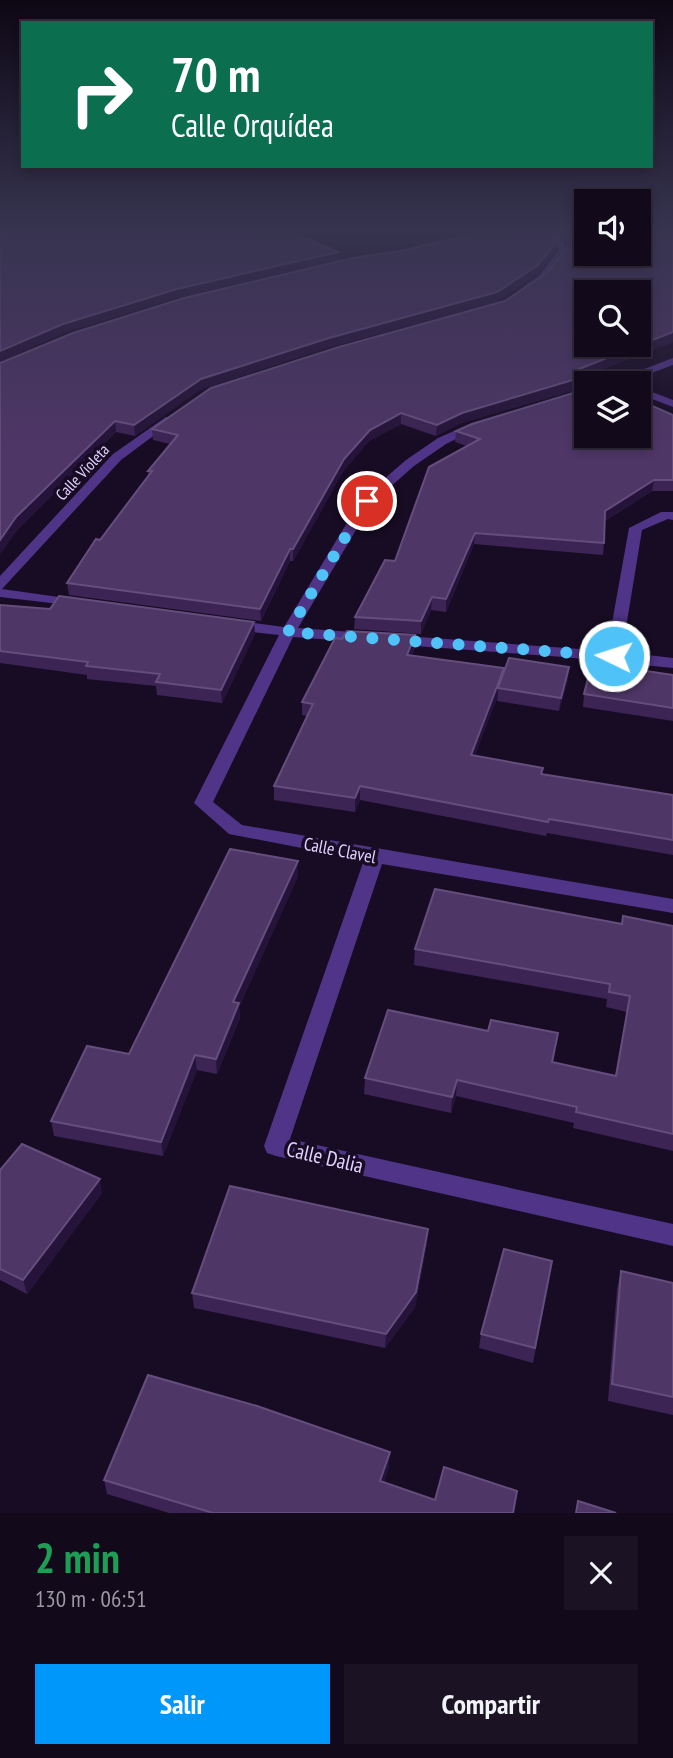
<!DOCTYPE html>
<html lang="es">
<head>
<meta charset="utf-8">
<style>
  body { margin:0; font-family:"PT Sans Narrow",sans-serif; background:#1b1224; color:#f1f3f6; height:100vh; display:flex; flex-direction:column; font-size:26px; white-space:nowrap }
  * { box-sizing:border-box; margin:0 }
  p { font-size:23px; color:#9c9aa3 }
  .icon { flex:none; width:38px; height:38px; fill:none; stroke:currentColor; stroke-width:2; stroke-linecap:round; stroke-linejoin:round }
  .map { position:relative; height:1513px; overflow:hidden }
  .sheet { display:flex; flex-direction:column; background:#12091b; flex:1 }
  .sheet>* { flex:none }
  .hud { position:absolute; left:21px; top:21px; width:632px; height:147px; border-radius:0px; box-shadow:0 4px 10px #0003,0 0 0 2px #312a3a; background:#0b6e4f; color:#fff; overflow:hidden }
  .tools { position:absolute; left:574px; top:189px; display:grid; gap:14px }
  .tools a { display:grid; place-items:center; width:77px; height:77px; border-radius:0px; background:#12091b; box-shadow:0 4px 10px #0003,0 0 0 2px #312a3a; font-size:35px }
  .pin { position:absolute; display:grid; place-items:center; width:60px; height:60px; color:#fff; margin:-30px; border:4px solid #fff; border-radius:50%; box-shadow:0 2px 7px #0007 }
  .me { position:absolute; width:77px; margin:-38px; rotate:274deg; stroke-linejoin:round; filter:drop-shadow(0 0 5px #0008) }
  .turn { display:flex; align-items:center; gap:24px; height:147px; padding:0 35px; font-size:32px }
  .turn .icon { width:91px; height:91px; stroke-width:2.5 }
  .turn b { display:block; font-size:49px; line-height:60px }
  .round { display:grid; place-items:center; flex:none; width:74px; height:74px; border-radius:0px; background:#1b1224 }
  .overview { display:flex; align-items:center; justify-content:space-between; height:119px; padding:0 35px }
  h1 { font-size:42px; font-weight:700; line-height:52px; color:#1e9e55 }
  .button { display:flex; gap:14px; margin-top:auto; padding:14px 35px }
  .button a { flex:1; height:80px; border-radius:0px; background:#0097fb; color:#fff; font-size:28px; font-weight:700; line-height:80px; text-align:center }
  .button a+a { background:#1b1224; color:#f1f3f6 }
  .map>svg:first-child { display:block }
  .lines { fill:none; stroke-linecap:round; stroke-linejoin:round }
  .minor { fill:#503487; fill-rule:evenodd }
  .wall { fill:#3c2454 }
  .shaded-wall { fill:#261339 }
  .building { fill:#4e3666; stroke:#654e7e; stroke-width:2; fill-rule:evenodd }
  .route { stroke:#4fc3f7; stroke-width:12; stroke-dasharray:0 21.6 }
  .labels { text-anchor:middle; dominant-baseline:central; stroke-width:7; stroke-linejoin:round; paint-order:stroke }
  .far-street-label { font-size:16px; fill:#e3d0ff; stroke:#180c24 }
  .street-label { font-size:18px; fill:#e3d0ff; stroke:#180c24 }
  .near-street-label { font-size:21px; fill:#e3d0ff; stroke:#180c24 }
</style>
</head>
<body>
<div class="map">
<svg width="673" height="1513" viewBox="0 0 673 1513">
  <rect width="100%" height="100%" fill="#180c24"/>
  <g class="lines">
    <g class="minor">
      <path d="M549,231H558L568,250C558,264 542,292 523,291V287L539,276L559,250Z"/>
      <polygon points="673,358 673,365 624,383 608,383"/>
      <polygon points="639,387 673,400 673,407 639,394"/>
      <polygon points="166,417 176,419 121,460 2,589 80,600 87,604 85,607 0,597 0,576 113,454"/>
      <polygon points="472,423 482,426 446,444 414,466 372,503 298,628 607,651 629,528 661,512 673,512 673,520 668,519 642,530 622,652 673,658 673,668 563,657 293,637 213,802 242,825 673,899 673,913 382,864 290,1139 673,1224 673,1246 276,1156 267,1153 264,1146 364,860 229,834 194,803 279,635 232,630 224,625 232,620 284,627 362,498 406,460 438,438"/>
    </g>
  </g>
  <g class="wall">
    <polygon points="561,231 586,231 673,342 585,376 585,387 461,423 436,436 401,424 369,441 344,470 293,561 290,561 261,621 69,595 67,583 148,476 148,471 170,444 153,440 152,429 505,301 547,273 568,247"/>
    <polygon points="556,250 537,274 496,302 329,347 201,389 135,436 116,432 18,529 0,554 0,363"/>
    <polygon points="673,415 673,491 652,491 605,521 604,543 603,555 474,544 446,612 431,610 421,634 354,629 355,617 395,561 467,446 455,442 456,431"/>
    <polygon points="0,605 255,634 222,703 157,695 156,686 87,679 87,675 0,663"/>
    <polygon points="415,648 412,655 568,680 559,711 497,701 498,695 474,756 543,768 542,774 673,795 673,855 547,833 546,836 360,800 355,812 274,800 274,786 307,716 302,715 302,702"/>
    <polygon points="673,675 673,721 583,707 584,694"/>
    <polygon points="298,876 239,1007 240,1018 217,1074 197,1070 163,1156 54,1136 51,1121 129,1054"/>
    <polygon points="622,924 673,926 673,1151 573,1128 574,1123 456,1096 451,1113 364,1094 365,1078 488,1031 558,1033 553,1063 616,1076 627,1012 606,1007 607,999 414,965 415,949"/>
    <polygon points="0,1170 102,1193 27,1294 0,1280"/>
    <polygon points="428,1229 427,1243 415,1307 385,1348 194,1308 192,1293"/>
    <polygon points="552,1261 533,1363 479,1348 481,1334"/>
    <polygon points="621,1271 673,1283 673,1415 608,1401 617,1289"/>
    <polygon points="389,1466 384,1482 435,1500 513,1513 169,1513 107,1494 104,1480"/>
  </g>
  <g class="shaded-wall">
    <polygon points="557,241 556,250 537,274 496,302 329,347 201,389 135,436 134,425 201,379"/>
    <polygon points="338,252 338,261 177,298 64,333 0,362 0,351 63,324 177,289"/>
    <polygon points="673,332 673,342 581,378 586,376 585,387 461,423 436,436 437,425 462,413"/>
    <polygon points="401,413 401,424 369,441 344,470 293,561 293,549 344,459 370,430"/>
    <polygon points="115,421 116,432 18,529 0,554 0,540 16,517"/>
    <polygon points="654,480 652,491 603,522 605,511"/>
    <polygon points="475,533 474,544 446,612 446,599"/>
    <polygon points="290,549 290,561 261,621 260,609"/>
    <polygon points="432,597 431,610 421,634 421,621"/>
    <polygon points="254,622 255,634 222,703 221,690"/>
    <polygon points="415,635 415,648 406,668 407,655"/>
    <polygon points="569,667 568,680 559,711 561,698"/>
    <polygon points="504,668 503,682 498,688 498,695 470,769 471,755"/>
    <polygon points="360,786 360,800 355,812 355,798"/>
    <polygon points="298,861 298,876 239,1007 240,1018 217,1074 216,1059 233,1002"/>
    <polygon points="195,1055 197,1070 163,1156 161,1142"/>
    <polygon points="457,1080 456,1096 451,1113 452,1097"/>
    <polygon points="100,1179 102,1193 27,1294 23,1280"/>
    <polygon points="428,1229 427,1243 415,1307 385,1348 386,1334"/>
    <polygon points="390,1452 389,1466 380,1495 380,1481"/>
  </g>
  <g class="building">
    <polygon points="4,231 290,231 338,252 177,289 63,324 0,351 0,233"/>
    <polygon points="485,231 552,231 557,241 538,265 497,292 329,338 201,379 134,425 115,421 16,517 0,540 0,363 73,333 184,298 353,258 406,250"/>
    <path d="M566,231H586V254H639V231H673V332L574,371L586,376L462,413L437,425L401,413L370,430L344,459L293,549H290L260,609L67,583L96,539L100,540L152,471H148L178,435L152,429L211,388L339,347L505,301L547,273L571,243ZM586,292H639V345H586Z"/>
    <polygon points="589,378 601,383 589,383"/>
    <polygon points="586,389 586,436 639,436 639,400 673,415 673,480 654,480 605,511 604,543 475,533 446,599 432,597 421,621 355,617 385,560 395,561 429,467 480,439 456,431 472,424"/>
    <polygon points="59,596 254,622 221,690 156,682 160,674 86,666 88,662 0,651 0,605 50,609"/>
    <polygon points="347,631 415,635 407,655 504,668 471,755 543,768 541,774 673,795 673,840 549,819 548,822 360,786 355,798 274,786 313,704 302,702 335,638 342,639"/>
    <polygon points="509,658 569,667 561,698 498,688"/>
    <polygon points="592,663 673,675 673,708 584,694"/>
    <polygon points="230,849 298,861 233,1002 239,1003 216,1059 195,1055 161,1142 51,1121 87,1046 129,1054"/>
    <polygon points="435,889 622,924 623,916 673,926 673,1134 576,1112 577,1107 457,1080 452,1097 365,1078 388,1010 488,1031 491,1020 558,1033 552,1062 616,1076 630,996 609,992 610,984 415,949"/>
    <polygon points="22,1144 100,1179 23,1280 0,1269 0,1170"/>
    <polygon points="230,1186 428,1229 416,1292 386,1334 192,1293"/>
    <polygon points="504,1249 552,1261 535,1348 481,1334"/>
    <polygon points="621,1271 673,1283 673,1397 612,1384"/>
    <polygon points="148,1375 257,1406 390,1452 380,1481 435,1500 444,1467 517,1491 513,1513 213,1513 104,1480"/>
    <polygon points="578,1501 616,1513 576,1513"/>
  </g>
  <linearGradient id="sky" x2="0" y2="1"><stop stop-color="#0d0714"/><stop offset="0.52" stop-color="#373450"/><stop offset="1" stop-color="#373450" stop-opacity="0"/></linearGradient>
  <rect width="673" height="443" fill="url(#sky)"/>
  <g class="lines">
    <polyline class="route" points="367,501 288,632 614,656"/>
  </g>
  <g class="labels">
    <g class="far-street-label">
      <text transform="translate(82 472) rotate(-47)">Calle Violeta</text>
    </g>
    <g class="street-label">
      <text transform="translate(340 850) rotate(11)">Calle Clavel</text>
    </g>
    <g class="near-street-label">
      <text transform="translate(325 1157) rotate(13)">Calle Dalia</text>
    </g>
  </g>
</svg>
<div class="tools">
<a><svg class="icon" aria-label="sound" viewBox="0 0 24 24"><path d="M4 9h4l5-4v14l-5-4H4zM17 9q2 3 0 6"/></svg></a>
<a><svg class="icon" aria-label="search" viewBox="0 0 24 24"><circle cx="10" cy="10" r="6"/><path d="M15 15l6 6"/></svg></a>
<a><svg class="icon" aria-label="layers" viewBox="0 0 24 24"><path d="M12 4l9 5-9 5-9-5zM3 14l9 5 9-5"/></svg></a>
</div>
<div class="pin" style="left:367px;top:501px;background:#d93025"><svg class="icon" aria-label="arrive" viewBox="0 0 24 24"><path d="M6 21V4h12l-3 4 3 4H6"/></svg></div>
<svg class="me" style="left:614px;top:656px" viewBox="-20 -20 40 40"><circle r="17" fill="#4fc3f7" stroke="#fff" stroke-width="3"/><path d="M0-11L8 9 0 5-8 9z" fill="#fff"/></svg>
<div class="hud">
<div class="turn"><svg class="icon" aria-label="right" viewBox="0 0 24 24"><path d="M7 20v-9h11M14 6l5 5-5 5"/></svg><div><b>70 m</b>Calle Orquídea</div></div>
</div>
</div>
<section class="sheet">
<div class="overview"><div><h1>2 min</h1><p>130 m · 06:51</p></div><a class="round"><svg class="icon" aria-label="close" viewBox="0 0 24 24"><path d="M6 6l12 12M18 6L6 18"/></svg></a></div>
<div class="button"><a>Salir</a><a>Compartir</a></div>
</section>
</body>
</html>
